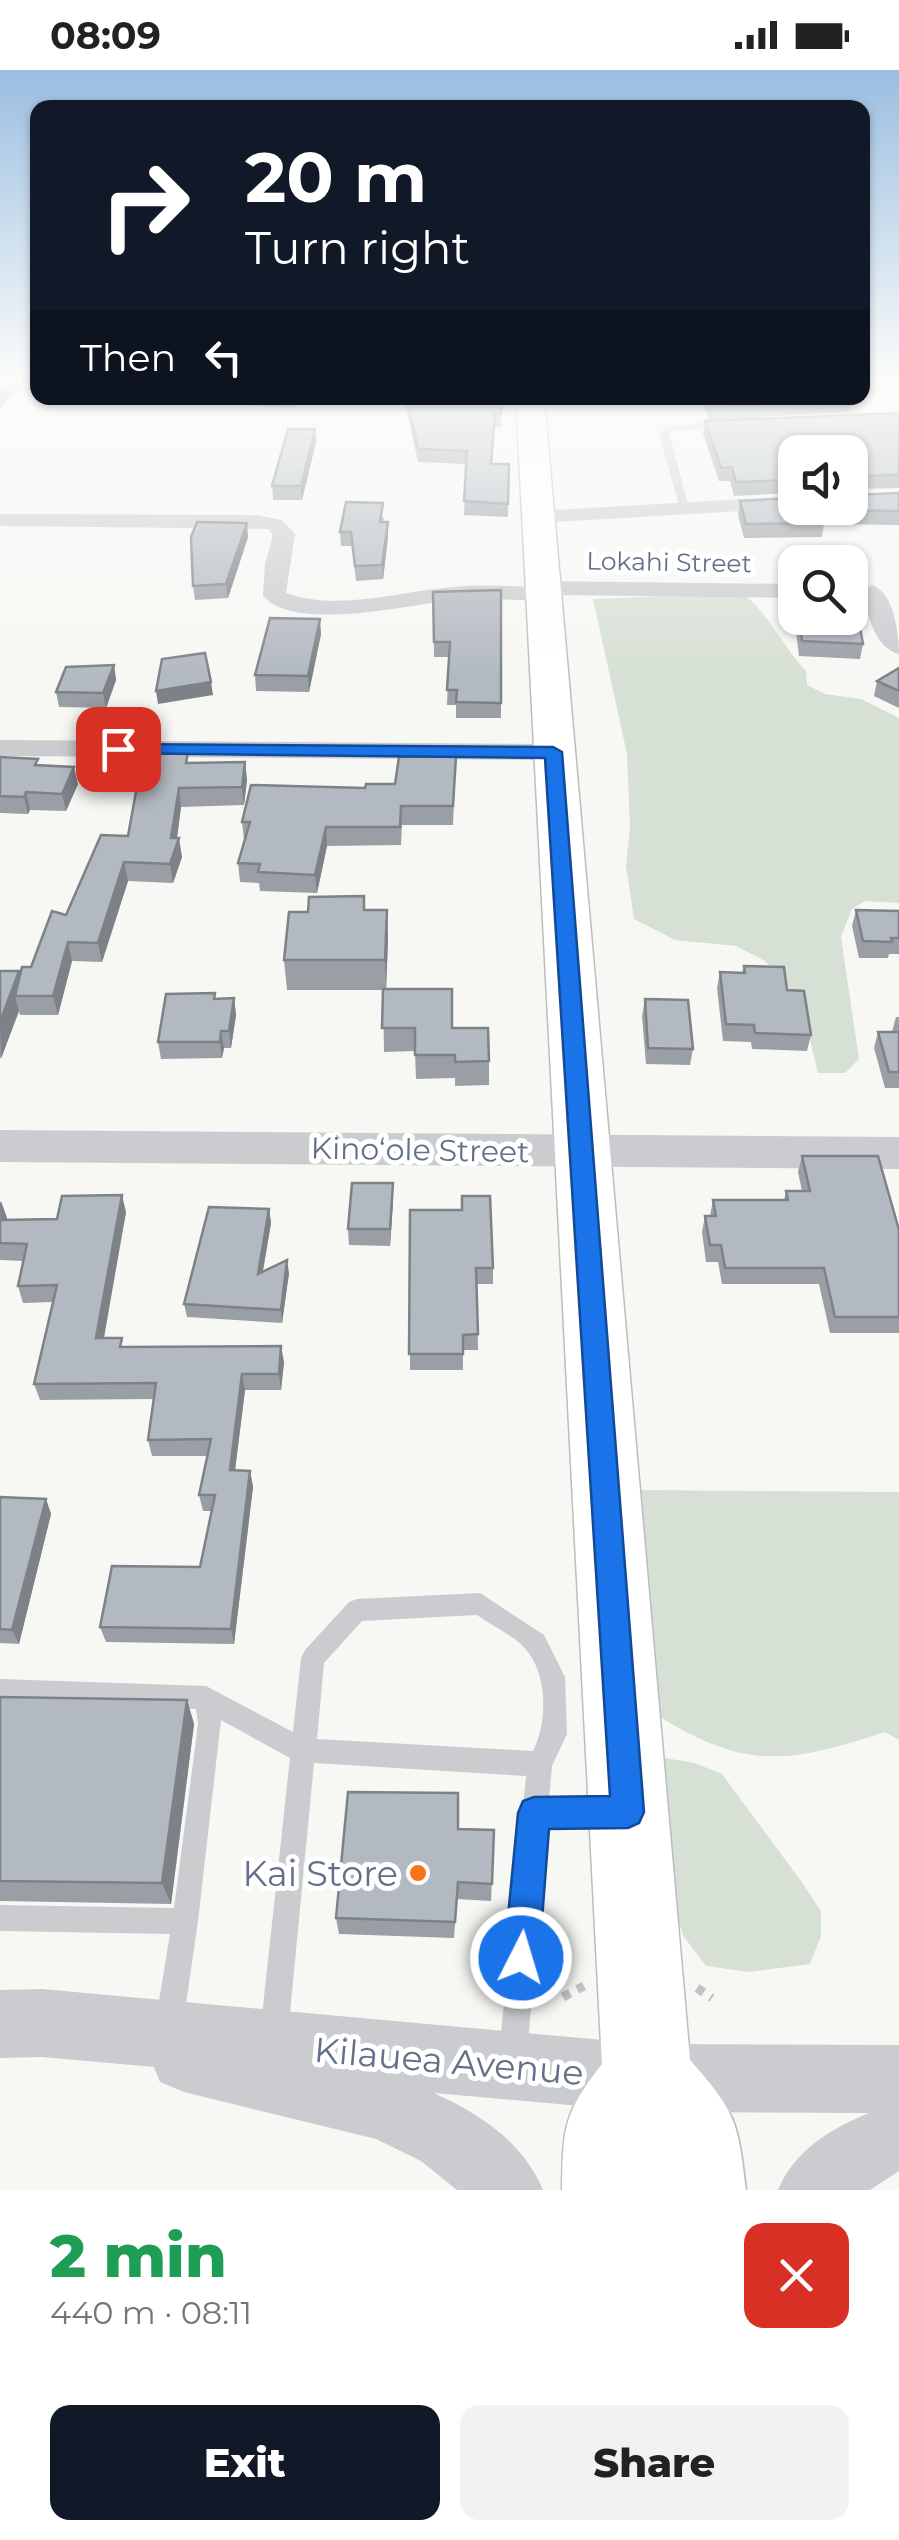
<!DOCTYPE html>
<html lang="en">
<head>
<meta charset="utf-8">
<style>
  body { margin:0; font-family:Montserrat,sans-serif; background:#f2f2f2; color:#222; height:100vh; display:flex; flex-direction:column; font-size:38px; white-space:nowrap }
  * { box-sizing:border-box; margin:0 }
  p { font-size:32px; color:#767676 }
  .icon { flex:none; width:55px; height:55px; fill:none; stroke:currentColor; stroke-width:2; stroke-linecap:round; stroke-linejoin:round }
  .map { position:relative; height:2120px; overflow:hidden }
  .details { display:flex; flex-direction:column; background:#fff; flex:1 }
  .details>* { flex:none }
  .top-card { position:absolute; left:30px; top:30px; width:840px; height:305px; border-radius:20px; box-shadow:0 2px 8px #0004; background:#111827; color:#fff; overflow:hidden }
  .tools { position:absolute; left:778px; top:365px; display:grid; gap:20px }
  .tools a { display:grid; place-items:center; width:90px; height:90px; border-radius:20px; background:#fff; box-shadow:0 2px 8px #0004; font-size:50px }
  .pin { position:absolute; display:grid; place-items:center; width:85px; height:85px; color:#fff; margin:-42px; border-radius:20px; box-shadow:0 5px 15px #0006 }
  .me { position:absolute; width:110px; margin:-55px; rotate:5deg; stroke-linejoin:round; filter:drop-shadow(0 0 8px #0008) }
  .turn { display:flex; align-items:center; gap:35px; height:210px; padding:0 50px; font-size:45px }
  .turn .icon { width:130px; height:130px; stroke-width:2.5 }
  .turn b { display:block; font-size:70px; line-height:85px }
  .then { display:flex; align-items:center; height:95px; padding:0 50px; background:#0003; gap:20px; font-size:38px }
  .round { display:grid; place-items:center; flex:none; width:105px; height:105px; border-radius:20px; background:#f2f2f2 }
  .headline { display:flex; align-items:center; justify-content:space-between; height:170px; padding:0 50px }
  h1 { font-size:60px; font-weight:800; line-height:75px; color:#1e9e55 }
  .button { display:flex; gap:20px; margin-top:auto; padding:20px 50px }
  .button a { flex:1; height:115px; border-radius:20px; background:#111827; color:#fff; font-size:40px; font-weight:800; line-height:115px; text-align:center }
  .button a+a { background:#f2f2f2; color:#222 }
  .status { display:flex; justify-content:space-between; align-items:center; height:70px; padding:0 50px; background:#fff; direction:ltr }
  .status svg { height:28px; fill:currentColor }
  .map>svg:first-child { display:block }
  .green { fill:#d7e0d5 }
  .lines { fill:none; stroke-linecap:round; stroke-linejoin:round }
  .trunk-casing { stroke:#bbbdc1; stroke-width:3 }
  .path { stroke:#c0c2c5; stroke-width:9; stroke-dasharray:8 8; stroke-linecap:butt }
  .service { fill:#caccd0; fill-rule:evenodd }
  .minor { fill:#caccd0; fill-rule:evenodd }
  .tertiary { fill:#caccd0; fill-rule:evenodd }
  .trunk { fill:#fff; fill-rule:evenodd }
  .wall { fill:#9a9fa6 }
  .shaded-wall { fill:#7d8287 }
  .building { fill:#b3b9c1; stroke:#7d8287; stroke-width:2.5 }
  .route { fill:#1a73e8; stroke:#114b97; stroke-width:2.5 }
  .poi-dot { fill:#f67316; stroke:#fff; stroke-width:4 }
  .labels { text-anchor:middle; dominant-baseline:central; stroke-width:10; stroke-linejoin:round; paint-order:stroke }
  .far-street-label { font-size:25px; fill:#637188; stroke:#fff }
  .street-label { font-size:30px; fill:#637188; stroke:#fff }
  .near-poi-label { font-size:35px; fill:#637188; stroke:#fff; text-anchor:end }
  .near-street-label { font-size:35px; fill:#637188; stroke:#fff }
</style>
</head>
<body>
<div class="status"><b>08:09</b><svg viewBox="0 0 49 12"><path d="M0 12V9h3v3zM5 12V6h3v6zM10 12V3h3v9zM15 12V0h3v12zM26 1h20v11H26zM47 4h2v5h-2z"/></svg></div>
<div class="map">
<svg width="899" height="2120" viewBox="0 0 899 2120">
  <rect width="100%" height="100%" fill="#f7f8f4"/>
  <g class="green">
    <path d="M742,523C768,542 783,577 806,601L807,615L825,624L861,629L899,648V833L865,831L852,839L841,867L859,989L845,1003H818L801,932L765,891L736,876L675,870L634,849L626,796L630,757L627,684L593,529Z"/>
    <path d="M632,1420L899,1422V1670L885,1662C784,1695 743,1700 652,1642Z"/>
    <polygon points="665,1688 695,1693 722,1704 801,1811 821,1841 821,1866 810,1894 749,1902 706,1896 684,1867 675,1841 656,1703"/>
  </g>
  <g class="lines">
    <defs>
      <path id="trunk" d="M516,328H544L690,1990C736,2042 738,2051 746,2120H562C563,2058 563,2044 602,1994Z"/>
    </defs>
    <use href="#trunk" class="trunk-casing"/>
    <g class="path">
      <polyline points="697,1918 712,1928"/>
      <polyline points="563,1927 584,1916"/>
    </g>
    <g class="service">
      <polygon points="724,351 727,352 727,356 670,362 669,364 689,437 680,439 659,364 667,356"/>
      <path d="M480,1523L544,1565L565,1607L567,1664L552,1696L549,1730L612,1729L621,1733L625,1742L621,1751L612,1755H547L527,1984L523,1994L513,1998L503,1994L499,1984L526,1706L314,1693L288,1964L284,1974L274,1978L264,1974L260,1964L290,1688L221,1650L198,1851L183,1955L179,1965L169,1969L159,1965L155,1955L170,1864L0,1861V1835L174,1838L198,1654L196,1639L0,1633V1609L206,1616L293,1662L301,1588L305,1580L349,1532L357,1529ZM477,1545C492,1556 517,1567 528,1582C548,1608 547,1654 533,1681L317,1669L324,1593L362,1551Z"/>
    </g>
    <g class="minor">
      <polygon points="795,426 795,438 537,453 526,447 537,441"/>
      <path d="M0,444L257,445L282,450L295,464L286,523C338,542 401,521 454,517C480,514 506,516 531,517L542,511L795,514V528L553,525L542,531C513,530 484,527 455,530C409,534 297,563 263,526L265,494L273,465L268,459L0,456Z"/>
      <path d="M872,515C894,522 899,564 899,584C874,578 868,543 861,522Z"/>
      <polygon points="0,670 553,674 566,682 553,690 0,686"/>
    </g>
    <g class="tertiary">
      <polygon points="0,1060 899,1067 899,1099 0,1092"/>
      <path d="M42,1919L647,1974L899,1975V2101L870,2120H778C795,2080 830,2059 869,2043L647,2042L434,2023C480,2044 523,2072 543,2120H457L421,2091L376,2069L184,2022L160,2012L154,1997L42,1987L0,1988V1920Z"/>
    </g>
    <use href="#trunk" class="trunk"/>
  </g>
  <g class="wall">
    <polygon points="220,328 302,328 294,338 221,334"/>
    <polygon points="391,328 501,328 501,357 494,357 492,394 509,394 508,447 464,445 466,394 418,392 405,332 391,331"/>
    <polygon points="701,328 850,328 852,329 849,342 709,350 701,331"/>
    <polygon points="899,343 899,418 850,419 795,382 795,423 734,426 730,411 719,411 703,364 705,351"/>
    <polygon points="315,359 316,372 302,430 273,430 272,416"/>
    <polygon points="899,423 899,455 824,454 822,467 744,468 738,445 740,431"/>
    <polygon points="384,447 383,452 388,467 383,509 356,511 352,476 341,476 340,462"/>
    <polygon points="248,467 228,528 195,530 193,516"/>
    <polygon points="501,520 501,648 456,648 456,635 447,635 449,587 434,587 433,522"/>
    <polygon points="795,526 795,548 850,548 863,574 860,589 799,586 793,538"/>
    <polygon points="321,564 309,622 256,621 255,605"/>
    <polygon points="114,595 116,610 106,638 59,637 56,622"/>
    <polygon points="899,598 899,638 874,626 877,611"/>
    <polygon points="456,686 453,755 402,755 401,775 327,776 317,823 260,821 259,813 240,812 238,793 244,770 242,752 365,718 395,714"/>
    <polygon points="0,687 39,695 78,714 66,741 30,740 28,744 0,743"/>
    <polygon points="245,692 247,710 244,735 181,737 177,768 182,787 173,813 128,811 102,892 72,891 58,945 20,945 19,941 0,989 0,901 19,901 20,904 31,897 66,845 128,766 189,693"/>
    <polygon points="364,826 365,840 387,840 388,870 386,919 452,958 489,991 489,1015 455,1016 455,1008 416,1009 415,981 384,982 383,920 287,920 284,890"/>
    <polygon points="856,840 899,841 899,884 889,884 888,888 859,888 852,856"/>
    <polygon points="744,896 787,920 811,965 807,981 752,979 751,972 723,971 717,918 720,902 742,903"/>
    <polygon points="215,923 215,929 234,928 236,945 231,978 224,978 222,988 161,989 158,972"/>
    <polygon points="645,929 693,979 690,995 646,994 642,946"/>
    <polygon points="896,947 899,947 899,1018 885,1018 874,978 878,962 892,962"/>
    <polygon points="802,1086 899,1160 899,1263 830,1263 819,1214 722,1214 718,1192 706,1192 702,1162 705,1146 710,1146 713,1130 784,1130 786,1121 802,1121 798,1102"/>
    <polygon points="393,1130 390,1176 349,1175 348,1159"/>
    <polygon points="0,1131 7,1148 6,1150 57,1149 126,1142 103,1268 125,1277 284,1292 281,1320 245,1320 235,1400 250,1401 253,1417 234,1574 106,1572 100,1557 200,1497 212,1441 203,1441 199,1425 208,1386 152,1386 148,1370 154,1329 40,1330 34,1314 53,1232 23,1233 18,1216 23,1191 0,1190"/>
    <polygon points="269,1139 271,1153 263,1201 289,1203 282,1253 187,1247 184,1234"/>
    <polygon points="410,1140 493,1198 493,1214 477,1214 478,1280 463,1280 463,1300 410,1300"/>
    <polygon points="0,1427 46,1429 51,1444 19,1574 0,1573"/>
    <polygon points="0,1627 187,1630 194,1654 171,1834 0,1831"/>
    <polygon points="458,1759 494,1760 491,1831 457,1829 454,1868 339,1864 336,1848"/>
  </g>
  <g class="shaded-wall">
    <polygon points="9,310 18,310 19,314 0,340 0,323"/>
    <polygon points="293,328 302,328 294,338"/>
    <polygon points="315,359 316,372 302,430 301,416"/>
    <polygon points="388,452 388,467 383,509 382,495"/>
    <polygon points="247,453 248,467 228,528 226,514"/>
    <polygon points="320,549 321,564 309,622 308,606"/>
    <polygon points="114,595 116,610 106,638 103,623"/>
    <polygon points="211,612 213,625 158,634 156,621"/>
    <polygon points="245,692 247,710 244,735 242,717"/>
    <polygon points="74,697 78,714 66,741 62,724"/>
    <polygon points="179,718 181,737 175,782 179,768 182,787 173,813 170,794 171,768"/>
    <polygon points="26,722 30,740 28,744 24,727"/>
    <polygon points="326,757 327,776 317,823 315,805"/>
    <polygon points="124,792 128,811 102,892 98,873"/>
    <polygon points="387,840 388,870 386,920 385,890"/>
    <polygon points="68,872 72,891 58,945 53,926"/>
    <polygon points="19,901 25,923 15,926 19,941 1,989 0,952"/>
    <polygon points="234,928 236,945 231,978 229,961"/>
    <polygon points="221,961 224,978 222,988 220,972"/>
    <polygon points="393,1113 393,1130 390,1176 390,1159"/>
    <polygon points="122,1125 126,1142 101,1285 96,1268"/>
    <polygon points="1,1131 7,1148 1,1167 0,1134"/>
    <polygon points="269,1139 271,1153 260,1217 258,1204"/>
    <polygon points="287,1190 289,1203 282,1253 281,1240"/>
    <polygon points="281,1276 284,1292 281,1320 279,1304"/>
    <polygon points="242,1304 245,1320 233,1416 230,1400"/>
    <polygon points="250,1401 253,1417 234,1574 231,1559"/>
    <polygon points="46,1429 51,1444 19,1574 12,1560"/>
    <polygon points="187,1630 194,1654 171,1834 162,1813"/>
  </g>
  <g class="building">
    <polygon points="0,310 10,310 0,323"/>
    <polygon points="407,328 501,328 501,344 495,344 491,394 509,394 508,434 464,431 467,381 418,379"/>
    <polygon points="706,328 850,328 852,329 710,337"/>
    <polygon points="899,343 899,405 852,406 850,416 850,382 795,382 795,410 736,412 732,397 721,398 705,351"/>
    <polygon points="288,359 315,359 301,416 272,416"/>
    <polygon points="850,422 853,425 899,423 899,441 821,440 825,453 746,454 740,431 795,428 795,438 850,438"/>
    <polygon points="346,432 383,433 380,452 388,452 382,495 355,496 351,462 340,462"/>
    <polygon points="197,452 247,453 226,514 193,516 191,467"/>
    <polygon points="501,520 501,633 456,632 457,620 447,620 450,572 434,572 433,522"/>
    <polygon points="850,525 854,526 863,574 802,571 799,548 850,548"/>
    <polygon points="270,548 320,549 308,606 255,605"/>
    <polygon points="205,583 211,612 156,621 162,589"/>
    <polygon points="114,595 103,623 56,622 66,597"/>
    <polygon points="899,598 899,621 877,611"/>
    <polygon points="188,682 186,693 245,692 242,717 179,718 171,768 179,768 170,794 124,792 98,873 68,872 53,926 15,926 22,897 31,897 52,841 66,845 101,765 128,766 143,683"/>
    <polygon points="456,686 453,736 401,736 400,757 326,757 315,805 258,802 260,794 238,793 250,752 242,752 251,715 365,718 366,714 395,714 399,687"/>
    <polygon points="0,687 38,689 35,695 74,697 62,724 26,722 24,727 0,726"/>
    <polygon points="364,826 364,840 387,840 385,890 284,890 289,842 308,842 309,827"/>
    <polygon points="856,840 899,841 899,868 891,868 892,872 863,871"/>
    <polygon points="744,896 784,897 787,920 804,921 811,965 755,963 754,955 726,954 720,902 745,903"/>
    <polygon points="0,901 19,901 0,952"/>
    <polygon points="383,919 452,919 452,958 488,958 489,991 455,992 455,985 415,985 415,958 382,958"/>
    <polygon points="215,923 214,929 234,928 229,961 221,961 220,972 158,972 166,924"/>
    <polygon points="645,929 688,930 693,979 648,978"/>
    <polygon points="878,962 899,962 899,1002 889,1002"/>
    <polygon points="802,1086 878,1086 899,1160 899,1247 835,1247 824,1198 725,1198 721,1175 710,1175 705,1146 716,1146 713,1130 788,1130 786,1121 810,1121"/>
    <polygon points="352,1113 393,1113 390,1159 348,1159"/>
    <polygon points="122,1125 96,1268 122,1268 120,1277 281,1276 279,1304 242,1304 230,1400 250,1401 231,1559 100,1557 112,1496 200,1497 215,1425 199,1425 211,1369 148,1370 156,1313 34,1314 57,1215 18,1216 27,1174 0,1173 0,1150 57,1149 62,1126"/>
    <polygon points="462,1126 490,1126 493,1198 476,1198 478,1264 463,1265 463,1284 409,1284 410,1140 462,1140"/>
    <polygon points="209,1137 269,1139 258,1204 287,1190 281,1240 184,1234"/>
    <polygon points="0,1427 46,1429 12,1560 0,1559"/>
    <polygon points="0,1627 187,1630 162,1813 0,1811"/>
    <polygon points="348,1722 458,1723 458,1759 494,1760 492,1814 458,1812 455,1852 336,1848"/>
  </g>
  <linearGradient id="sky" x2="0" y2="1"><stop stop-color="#9bbee0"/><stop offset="0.51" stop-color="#fbfcfa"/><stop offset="1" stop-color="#fbfcfa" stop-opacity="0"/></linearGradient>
  <rect width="899" height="606" fill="url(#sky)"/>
  <polygon class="route" points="118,674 553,677 562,682 644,1742 639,1753 628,1758 549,1759 539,1888 534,1900 521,1905 509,1900 504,1888 518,1743 523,1731 534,1727 610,1726 545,688 112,683 110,679"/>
  <circle class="poi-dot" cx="418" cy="1803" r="10"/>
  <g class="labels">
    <g class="far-street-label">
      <text transform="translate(669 492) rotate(1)">Lokahi Street</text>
    </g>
    <g class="street-label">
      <text transform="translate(420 1080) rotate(1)">Kinoʻole Street</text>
    </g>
    <g class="near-poi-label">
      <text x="398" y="1803">Kai Store</text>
    </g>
    <g class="near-street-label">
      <text transform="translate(449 1991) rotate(5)">Kilauea Avenue</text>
    </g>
  </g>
</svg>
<div class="tools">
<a><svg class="icon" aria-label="sound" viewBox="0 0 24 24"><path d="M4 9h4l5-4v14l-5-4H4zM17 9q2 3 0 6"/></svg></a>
<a><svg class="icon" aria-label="search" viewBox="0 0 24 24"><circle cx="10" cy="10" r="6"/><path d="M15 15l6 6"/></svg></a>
</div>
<div class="pin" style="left:118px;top:679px;background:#d93025"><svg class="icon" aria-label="arrive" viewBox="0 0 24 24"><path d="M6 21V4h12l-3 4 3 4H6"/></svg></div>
<svg class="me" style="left:521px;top:1888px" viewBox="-20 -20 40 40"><circle r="17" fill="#1a73e8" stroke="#fff" stroke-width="3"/><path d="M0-11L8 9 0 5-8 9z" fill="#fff"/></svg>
<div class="top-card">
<div class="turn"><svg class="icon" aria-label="right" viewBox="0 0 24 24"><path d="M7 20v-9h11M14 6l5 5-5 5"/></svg><div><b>20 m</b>Turn right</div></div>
<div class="then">Then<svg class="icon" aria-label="left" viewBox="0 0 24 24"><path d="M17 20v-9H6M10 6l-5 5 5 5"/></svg></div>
</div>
</div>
<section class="details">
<div class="headline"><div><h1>2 min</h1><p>440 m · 08:11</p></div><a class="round" style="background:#d93025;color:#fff"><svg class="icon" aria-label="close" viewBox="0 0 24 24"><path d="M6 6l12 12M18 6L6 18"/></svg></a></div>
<div class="button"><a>Exit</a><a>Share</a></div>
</section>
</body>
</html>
